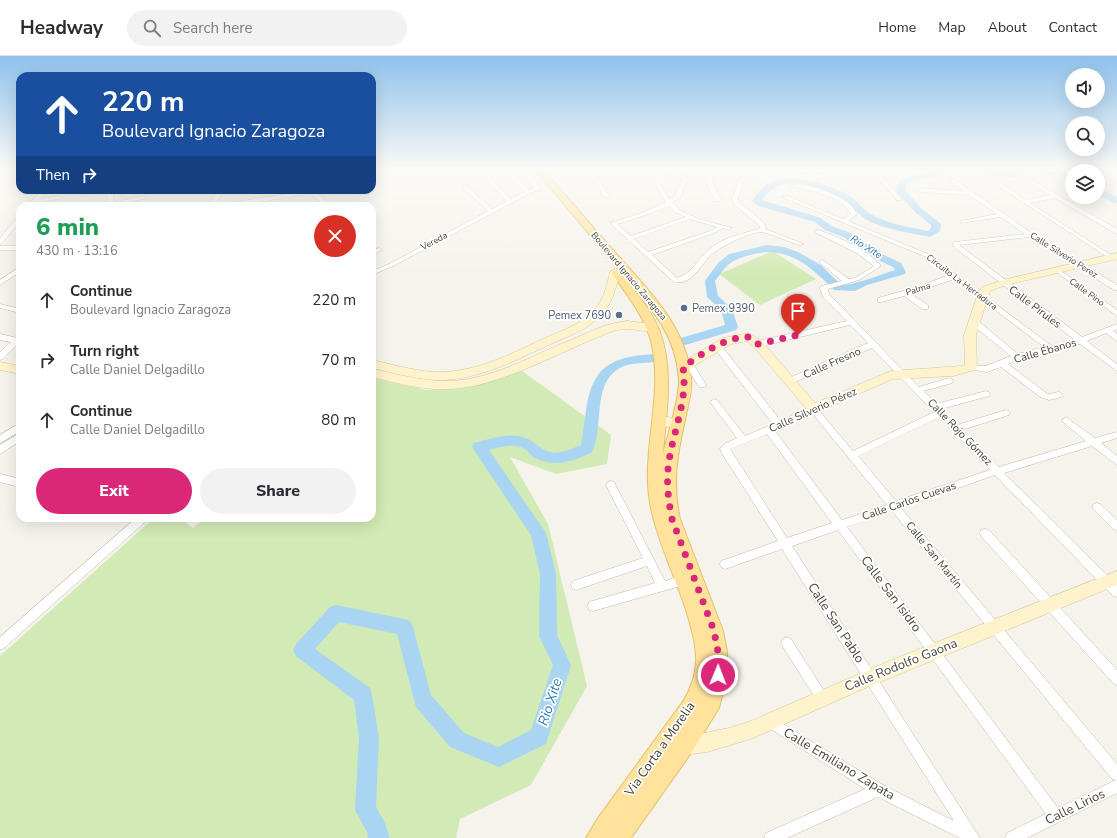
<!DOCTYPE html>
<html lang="en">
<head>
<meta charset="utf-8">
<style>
  body { margin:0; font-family:"Nunito Sans",sans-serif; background:#f2f2f3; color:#2b2b33; height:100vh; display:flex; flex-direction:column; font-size:15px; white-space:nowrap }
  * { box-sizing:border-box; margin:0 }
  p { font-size:13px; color:#7c7c81 }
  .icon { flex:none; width:22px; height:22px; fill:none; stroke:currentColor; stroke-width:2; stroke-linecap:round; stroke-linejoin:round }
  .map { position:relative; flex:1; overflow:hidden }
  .sheet { position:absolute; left:16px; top:146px; width:360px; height:320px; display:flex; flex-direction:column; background:#fff; border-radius:12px; box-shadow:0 4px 16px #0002 }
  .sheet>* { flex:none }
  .banner { position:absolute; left:16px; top:16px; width:360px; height:122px; border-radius:12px; box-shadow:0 4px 16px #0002; background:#1a4fa0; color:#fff; overflow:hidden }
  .fabs { position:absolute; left:1065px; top:12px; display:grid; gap:8px }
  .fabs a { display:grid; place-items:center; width:40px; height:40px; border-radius:50%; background:#fff; box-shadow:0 4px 16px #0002; font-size:20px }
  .pin { position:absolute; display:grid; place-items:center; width:34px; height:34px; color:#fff; margin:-41px -17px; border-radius:50% 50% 50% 0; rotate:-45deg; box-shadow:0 0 4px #0007 }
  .pin .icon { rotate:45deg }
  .me { position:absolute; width:44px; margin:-22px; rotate:1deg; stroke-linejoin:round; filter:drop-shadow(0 0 3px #0008) }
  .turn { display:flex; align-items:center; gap:14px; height:84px; padding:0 20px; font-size:18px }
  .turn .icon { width:52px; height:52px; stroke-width:2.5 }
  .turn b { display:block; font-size:28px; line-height:34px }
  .then { display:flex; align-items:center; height:38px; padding:0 20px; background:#0003; gap:8px; font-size:15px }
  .round { display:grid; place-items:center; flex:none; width:42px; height:42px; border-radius:21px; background:#f2f2f3 }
  .head { display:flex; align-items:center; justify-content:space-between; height:68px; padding:0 20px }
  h1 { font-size:24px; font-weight:800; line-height:30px; color:#1e9e55 }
  .button { display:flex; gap:8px; margin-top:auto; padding:8px 20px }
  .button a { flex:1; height:46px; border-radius:24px; background:#db2777; color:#fff; font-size:16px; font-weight:800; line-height:46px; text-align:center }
  .button a+a { background:#f2f2f3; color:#2b2b33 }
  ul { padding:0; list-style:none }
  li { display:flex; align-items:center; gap:12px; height:60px; padding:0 20px }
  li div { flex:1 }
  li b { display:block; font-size:15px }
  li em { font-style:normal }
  header { display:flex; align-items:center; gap:24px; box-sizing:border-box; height:56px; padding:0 20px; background:#fff; border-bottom:1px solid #e1e1e2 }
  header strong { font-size:19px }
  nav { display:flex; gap:22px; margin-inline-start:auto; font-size:14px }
  .search { width:280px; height:36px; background:#f2f2f3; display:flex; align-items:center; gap:10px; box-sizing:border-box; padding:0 14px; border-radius:22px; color:#7c7c81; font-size:15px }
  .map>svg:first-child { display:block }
  .green { fill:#d2eab5 }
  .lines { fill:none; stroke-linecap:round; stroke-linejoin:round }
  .river { fill:#a9d4f2; fill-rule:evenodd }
  .street-casing { stroke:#c2bbae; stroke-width:1 }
  .secondary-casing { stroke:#d6c79b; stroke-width:1 }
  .primary-casing { stroke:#e6c16a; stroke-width:2 }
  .street { fill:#fff; fill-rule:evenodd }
  .secondary { fill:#fff3cd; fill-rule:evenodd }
  .primary { fill:#ffe39c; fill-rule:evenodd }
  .route { stroke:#db2777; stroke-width:7; stroke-dasharray:0 12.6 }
  .service-dot { fill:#5c6f8a; stroke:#fff; stroke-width:1.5 }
  .labels { text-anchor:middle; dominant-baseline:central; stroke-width:3.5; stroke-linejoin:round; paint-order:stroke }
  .far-street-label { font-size:9px; fill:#4b4439; stroke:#fff }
  .far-water-label { font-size:10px; font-style:italic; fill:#2e7ab2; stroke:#fff }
  .street-label { font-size:11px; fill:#4b4439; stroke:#fff }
  .service-label { font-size:11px; fill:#4e5e75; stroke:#fff; text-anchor:start }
  .near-street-label { font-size:13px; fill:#4b4439; stroke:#fff }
  .near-water-label { font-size:14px; font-style:italic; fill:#2e7ab2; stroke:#fff }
</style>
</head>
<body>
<header>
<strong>Headway</strong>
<div class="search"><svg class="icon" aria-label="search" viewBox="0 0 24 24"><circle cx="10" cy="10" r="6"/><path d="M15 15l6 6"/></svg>Search here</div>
<nav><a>Home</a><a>Map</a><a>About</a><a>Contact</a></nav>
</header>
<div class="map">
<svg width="1117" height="782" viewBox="0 0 1117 782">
  <rect width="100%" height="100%" fill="#f6f3ec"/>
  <g class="green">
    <polygon points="773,195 816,223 760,249 719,218"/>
    <polygon points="522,315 611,379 607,408 556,418 510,401 548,468 587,630 531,729 460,763 456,782 0,782 0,600 154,462 180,462 193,472 206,462 372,462 372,322 426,334 460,333"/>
  </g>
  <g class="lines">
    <g class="river">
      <path d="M933,113H990L1005,115H1012L1018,113H1043L1057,114L1072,120V126L1055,119L1025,116L1014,121H1005L977,116L939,117L937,121L915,124L906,129L905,134L921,152L941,168L940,175L930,181C910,177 889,174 871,166C860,161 856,153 847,147C834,136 794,123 778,130C771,133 766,139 762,144L821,162L831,170L851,177L876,195L901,207L906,216L905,218L867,229L855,235L834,234C811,211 789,190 754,198C731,204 729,206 715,225L718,240L732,253L738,271L736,274L685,289L681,288L679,285L681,282L725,269L721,254L707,241L705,225L718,207L729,198L767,189L784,191L798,196L821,209L841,229C857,229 878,219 895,214L893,211L868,199L843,181L825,174L815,166L758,150L752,145C757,138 762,131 769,127C789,115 833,129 851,141C859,146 864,155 872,159C889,168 909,171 928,175L931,172V169L915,156L895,134L899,125L910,120L930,117Z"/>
      <polygon points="1098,132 1117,141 1117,148 1098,139"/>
      <path d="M653,298L657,299L659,302L657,305C647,308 635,306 624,310C590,324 605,371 592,396C574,405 555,412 535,402C530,399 528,394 523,392C513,387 499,391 489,394L546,477L556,518L557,579L571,609L546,688L499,711L450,691L416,651L397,578L339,566L315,593L370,632L372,639L379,682L376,751L384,765L390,782H368L367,776L355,754L359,682L354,644L296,600L293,594L296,588L330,551L336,549L404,563L410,565L413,571L431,639L464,677L498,691L531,674L553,609L539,580L540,518L531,479L472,391L474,387L479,386C493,382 507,377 522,381C531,383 535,388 543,393C554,401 570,394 581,389C583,378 584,366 586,355C592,310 611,301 653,298Z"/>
    </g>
    <defs>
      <g id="street">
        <polygon points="380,113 389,113 372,118 372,114"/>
        <polygon points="520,113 526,113 541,133 540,134 530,137 393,210 372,219 372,215 389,208 488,155 463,132 463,130 467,130 492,153 507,145 486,124 486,122 490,122 511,143 524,136 507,118 507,116 511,116 529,134 534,132"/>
        <polygon points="580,113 586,113 601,126 609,140 608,141 604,141 597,128"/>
        <path d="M637,113C654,111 662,131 669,143L674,141L682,123L661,114L660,113H667L687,121L688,122L680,142L672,146L673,147L679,154L699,163L732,172L729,174L723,172L714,177L652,199L677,222C692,218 696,205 707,195C721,182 741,178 759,173L760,171L758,168L735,149L732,143L739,123L762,113H769L744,125L738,143L740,147L763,166L766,171L765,173L804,188L799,189C791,187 768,176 761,176C750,176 719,191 711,199C700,209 692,230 674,226L610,167L639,158L666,146L651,122ZM669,150L675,156L686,161L631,180L617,168L643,160ZM689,163L717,171L710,175L648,196L634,183Z"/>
        <path d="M708,113H714L712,125L721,144L720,145H716C709,135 704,125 708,113Z"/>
        <polygon points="782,113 835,113 832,115 810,117 785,115"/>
        <polygon points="870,113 876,113 901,142 901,144 897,144"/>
        <polygon points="1082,113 1089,113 1092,115 1085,115"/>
        <polygon points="985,117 1026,144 1050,139 1027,125 1032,124 1117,173 1117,178 1115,177 1055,142 1030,147 1114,201 1113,202 1109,202 983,120 983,118"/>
        <polygon points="1098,118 1100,119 1114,128 1109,129 1098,122"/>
        <path d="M950,123H954L1033,178L1117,229V234H1114L1030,181L959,189L1082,281L1117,268V273L1113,275L1117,278V285L1106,277L1087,285L1117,308V315L1080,288L1019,303L1008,308L1046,337L1049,338L1059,336L1063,339L1062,341L1049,344L1040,341L1001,311L987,316L968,313L967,311L968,309L986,310L1011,300L971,268V264H977L1018,298L1044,291L954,223L911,238L928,249V253H922L904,240L881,246H878V242L920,230L949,219L926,201L782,141L787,140L843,163L851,158L843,148L835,143L816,136L791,130C801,123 838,139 847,146C852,149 854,153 857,158L848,165L930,199L1052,290L1075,284L954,191L952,188L955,186L1025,178L1001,161L961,167V165L997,158L969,139L920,136L917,134L920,132L964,135L950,125Z"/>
        <polygon points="42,134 48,134 40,143 59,140 62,142 30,149 30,147"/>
        <polygon points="92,134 107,134 113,138 114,146 145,140 148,142 114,150 96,150 108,147 107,139 102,136 85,139 82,137"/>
        <polygon points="217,134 223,134 221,140 214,150 208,150 215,140"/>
        <polygon points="299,134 306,135 301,139 234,150 220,150 223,148 299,136"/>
        <polygon points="306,134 313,134 332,150 325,150"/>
        <polygon points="20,160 20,166 2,187 0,188 0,182 18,161"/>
        <path d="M818,174C837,180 870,195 881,210L859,224L828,233L829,238L919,331L949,322L952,323L953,325L952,327L924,335L936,348L986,335L989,336L990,338L989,340L941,353L957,369L1006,354L1009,355L1010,357L1009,359L962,374L999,411L1086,385L1063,366L1062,364L1066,361L1095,382L1117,376V382L1101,387L1117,400V409L1092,390L1004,417L1117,529V541L1113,540L995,419L901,452L1117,708V737L1027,782H1005L1007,777L1046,758L838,474L792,490L980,782H960L878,741L787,782H764L766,777L865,733L766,670L764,666L766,662L770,660L883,729L954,765L782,493L725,513L721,511L720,508L721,505L778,485L721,396L720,392L726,387L737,382L710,346L714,343L717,344L745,380L773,368L714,292L713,290L714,288H720L781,365L810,351H816L853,395L934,356L872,292L793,327H787L786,325L787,323L868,287L850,269L758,291L755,290L754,288L758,285L847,265L823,241L820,232L821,230L842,225L819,206L822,204L824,205L849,223L855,222L874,210L857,197L816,177V175ZM812,357L887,449L842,464L775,375ZM939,361L990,414L896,445L858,400ZM767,378L832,467L787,482L730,393ZM892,455L1112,723L1116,724L1058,752L847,471Z"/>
        <rect x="0" y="190" width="20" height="4"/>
        <polygon points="379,192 382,194 372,199 372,195"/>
        <polygon points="18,212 20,212 20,216 0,229 0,224"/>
        <polygon points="1057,212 1117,254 1117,260 1055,215 1054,214"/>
        <polygon points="0,248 20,253 20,257 0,252"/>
        <polygon points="0,278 18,282 20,286 3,303 0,304 0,296 11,286 0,284"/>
        <polygon points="688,304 691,305 705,327 706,329 705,331 699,331 684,307"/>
        <polygon points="20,367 20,375 0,387 0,379"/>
        <polygon points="20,377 20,385 0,398 0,389"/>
        <polygon points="0,418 20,423 20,431 0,426"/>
        <polygon points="611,425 614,426 665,525 684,519 688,521 689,524 688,527 684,529 593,555 589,554 588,550 589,546 655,527 647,510 576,534 572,532 571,529 572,526 576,524 643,502 606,429 608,426"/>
        <polygon points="1097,447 1100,448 1117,464 1117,474 1113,473 1094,454 1092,451 1094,448"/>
        <polygon points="136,462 148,462 146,465 4,592 0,594 0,581"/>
        <polygon points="985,473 989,474 1117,614 1117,629 1113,627 981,480 980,477 981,474"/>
        <polygon points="787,581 791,583 826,638 828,642 826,646 822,648 818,646 783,591 781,587 783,583"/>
      </g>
      <g id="secondary">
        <polygon points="1117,197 1117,203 1006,229 990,235 976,279 977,311 975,314 953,320 893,323 813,358 809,356 754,291 747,285 731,288 687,314 679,314 677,311 679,308 723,282 749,277 762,285 815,347 891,315 961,310 965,309 964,279 977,240 982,231 1003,224"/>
        <path d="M615,213L620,216C616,231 613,246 602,258C589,273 571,279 553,287C518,303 483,322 444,324C420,325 395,317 372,312V304C396,309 420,317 444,316C481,314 513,297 545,282C563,274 582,268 595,253C604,243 607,229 610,216Z"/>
        <path d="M627,265L653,268L657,269L658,272L657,275C646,277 631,271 616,274C565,292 503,331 450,333C424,335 398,327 372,321V313C398,318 424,326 451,325C491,323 530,301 566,286C586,278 605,267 627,265Z"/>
        <polygon points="0,306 20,310 20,318 0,314"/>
        <path d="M659,360L682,363L684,366L682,369C674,372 663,371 655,368L653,365L655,362Z"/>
        <polygon points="1117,515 1117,529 863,633 751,683 707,696 684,699 678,696 675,690 678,684 684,681 729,672 751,665 889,605"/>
      </g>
      <path id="primary" d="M535,113H543C566,140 589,167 612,193C646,232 686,268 691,322C693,336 687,351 685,364C677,399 672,428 680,463L723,575L727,596V619L719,652L691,697L631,782H586L598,762L684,644C691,632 695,620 696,607C697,589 691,571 686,554C675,521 660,490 652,457C638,400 665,341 651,285C644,259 626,238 612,217L613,215L619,214ZM629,227C655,256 676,281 679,323C680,342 668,378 663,398C666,358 674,315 660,276C653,258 641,242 629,227Z"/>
    </defs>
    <use href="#street" class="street-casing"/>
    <use href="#secondary" class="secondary-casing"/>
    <use href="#primary" class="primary-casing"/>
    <use href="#street" class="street"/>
    <use href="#secondary" class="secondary"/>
    <use href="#primary" class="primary"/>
  </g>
  <linearGradient id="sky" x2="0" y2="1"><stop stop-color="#8fc1ec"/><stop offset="0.51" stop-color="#fbfaf6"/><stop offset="1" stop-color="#fbfaf6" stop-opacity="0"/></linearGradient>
  <rect width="1117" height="222" fill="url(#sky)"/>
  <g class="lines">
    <path class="route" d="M718,619V596L714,575L672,463C668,443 666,424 669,405C674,373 688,343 683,311C702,298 726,280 749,281L758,288L798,279"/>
  </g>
  <g class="service-dot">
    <circle cx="684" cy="252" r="4"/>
    <circle cx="619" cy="259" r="4"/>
  </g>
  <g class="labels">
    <g class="far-street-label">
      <text transform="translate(434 185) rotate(-28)">Vereda</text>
      <text transform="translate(1064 199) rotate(32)">Calle Silverio Perez</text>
      <text transform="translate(629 220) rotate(50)">Boulevard Ignacio Zaragoza</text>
      <text transform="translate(962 226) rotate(37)">Circuito La Herradura</text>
      <text transform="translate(918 233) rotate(-17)">Palma</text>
      <text transform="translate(1087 236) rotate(36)">Calle Pino</text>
    </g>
    <g class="far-water-label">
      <text transform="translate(866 191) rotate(32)">Rio Xite</text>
    </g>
    <g class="street-label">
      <text transform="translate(1035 251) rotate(37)">Calle Pirules</text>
      <text transform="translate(1045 295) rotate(-16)">Calle Ébanos</text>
      <text transform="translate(832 307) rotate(-24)">Calle Fresno</text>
      <text transform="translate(813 354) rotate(-24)">Calle Silverio Pérez</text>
      <text transform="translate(960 376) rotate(46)">Calle Rojo Gómez</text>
      <text transform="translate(909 445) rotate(-19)">Calle Carlos Cuevas</text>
      <text transform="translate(934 499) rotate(51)">Calle San Martín</text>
    </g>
    <g class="service-label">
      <text x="692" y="252">Pemex 9390</text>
      <text x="611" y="259" text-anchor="end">Pemex 7690</text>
    </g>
    <g class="near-street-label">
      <text transform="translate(891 538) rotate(53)">Calle San Isidro</text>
      <text transform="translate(836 567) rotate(57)">Calle San Pablo</text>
      <text transform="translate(901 609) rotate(-22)">Calle Rodolfo Gaona</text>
      <text transform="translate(660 693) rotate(-55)">Via Corta a Morelia</text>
      <text transform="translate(839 708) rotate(31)">Calle Emiliano Zapata</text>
      <text transform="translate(1075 751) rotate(-26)">Calle Lirios</text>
    </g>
    <g class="near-water-label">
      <text transform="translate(550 646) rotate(-72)">Rio Xite</text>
    </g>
  </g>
</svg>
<div class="fabs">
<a><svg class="icon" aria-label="sound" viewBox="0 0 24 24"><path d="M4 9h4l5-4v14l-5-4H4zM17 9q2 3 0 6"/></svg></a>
<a><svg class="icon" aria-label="search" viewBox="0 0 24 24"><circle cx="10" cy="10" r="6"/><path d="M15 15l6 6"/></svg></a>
<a><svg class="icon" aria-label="layers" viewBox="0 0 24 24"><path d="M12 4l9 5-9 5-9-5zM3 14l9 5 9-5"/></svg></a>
</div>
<div class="pin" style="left:798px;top:279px;background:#d93025"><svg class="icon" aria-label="arrive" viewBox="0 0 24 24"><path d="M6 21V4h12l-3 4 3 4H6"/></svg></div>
<svg class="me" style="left:718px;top:619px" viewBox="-20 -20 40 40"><circle r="17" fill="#db2777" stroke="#fff" stroke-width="3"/><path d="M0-11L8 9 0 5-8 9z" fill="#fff"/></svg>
<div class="banner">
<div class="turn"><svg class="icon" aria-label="ahead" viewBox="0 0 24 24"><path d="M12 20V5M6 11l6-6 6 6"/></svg><div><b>220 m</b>Boulevard Ignacio Zaragoza</div></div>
<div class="then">Then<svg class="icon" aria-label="right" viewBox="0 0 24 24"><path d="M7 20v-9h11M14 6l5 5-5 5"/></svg></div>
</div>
<section class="sheet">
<div class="head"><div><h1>6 min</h1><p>430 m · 13:16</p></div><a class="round" style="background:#d93025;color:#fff"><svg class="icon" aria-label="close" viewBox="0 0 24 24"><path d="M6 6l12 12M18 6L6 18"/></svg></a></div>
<ul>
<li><svg class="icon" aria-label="ahead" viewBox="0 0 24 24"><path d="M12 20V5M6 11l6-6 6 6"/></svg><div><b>Continue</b><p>Boulevard Ignacio Zaragoza</p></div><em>220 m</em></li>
<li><svg class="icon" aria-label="right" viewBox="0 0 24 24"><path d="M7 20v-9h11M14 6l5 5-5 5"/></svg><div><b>Turn right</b><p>Calle Daniel Delgadillo</p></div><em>70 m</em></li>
<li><svg class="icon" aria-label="ahead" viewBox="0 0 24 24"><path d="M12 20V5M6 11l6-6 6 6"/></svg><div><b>Continue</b><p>Calle Daniel Delgadillo</p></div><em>80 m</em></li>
</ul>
<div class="button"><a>Exit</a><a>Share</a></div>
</section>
</div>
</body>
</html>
